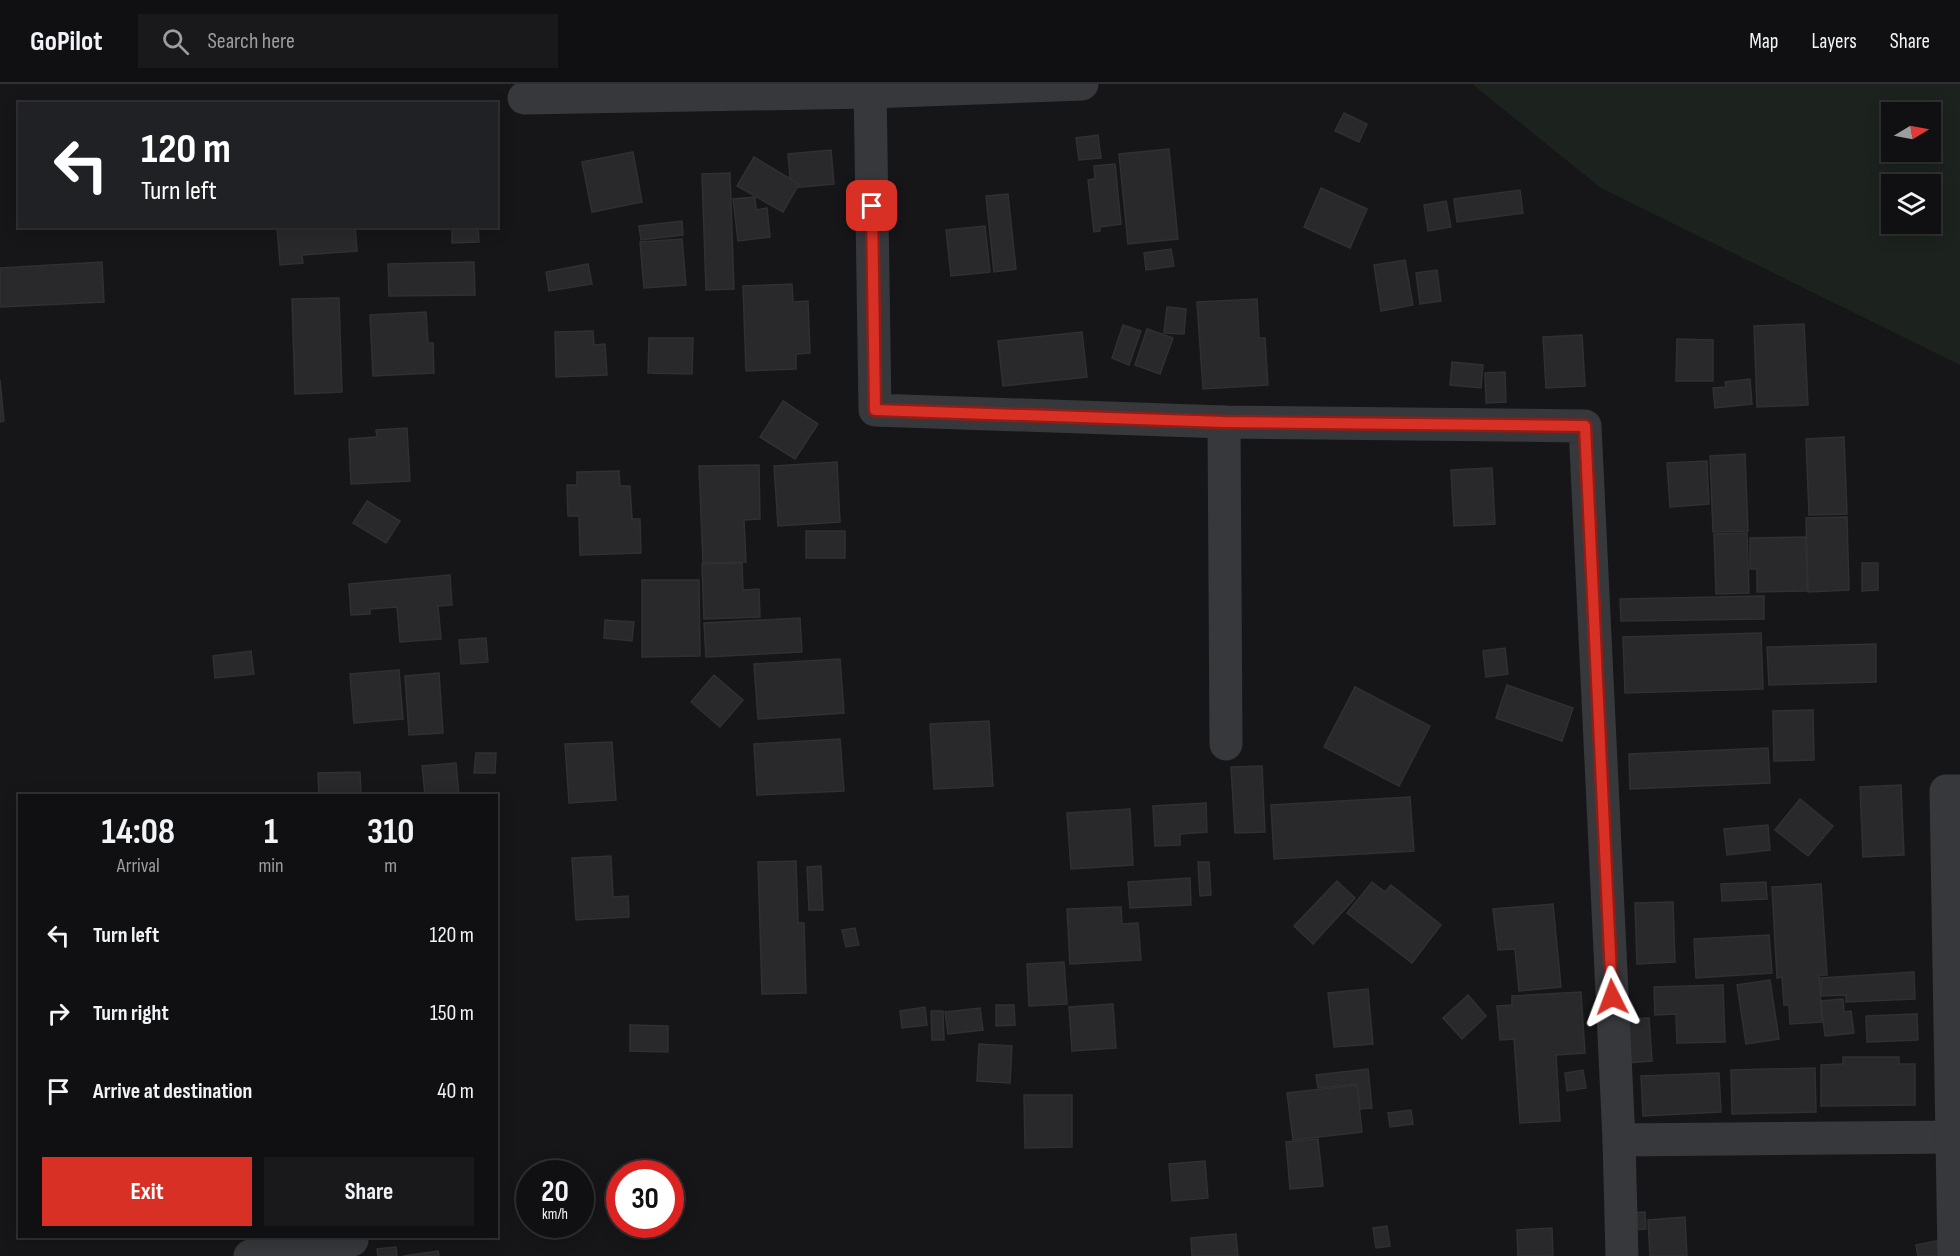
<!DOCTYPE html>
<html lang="en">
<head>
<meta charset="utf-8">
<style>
  body { margin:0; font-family:"Sofia Sans Condensed",sans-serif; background:#19191b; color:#f1f3f6; height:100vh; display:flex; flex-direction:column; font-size:22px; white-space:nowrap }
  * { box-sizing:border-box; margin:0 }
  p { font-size:20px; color:#9c9d9f }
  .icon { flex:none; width:33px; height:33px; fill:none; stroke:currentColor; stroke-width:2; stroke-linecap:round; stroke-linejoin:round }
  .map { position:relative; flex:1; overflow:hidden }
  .details { position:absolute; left:18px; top:710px; width:480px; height:444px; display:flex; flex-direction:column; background:#101012; border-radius:0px; box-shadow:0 3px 15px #0003,0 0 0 2px #303032 }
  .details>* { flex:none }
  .guide { position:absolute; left:18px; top:18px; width:480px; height:126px; border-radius:0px; box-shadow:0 3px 15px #0003,0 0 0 2px #303032; background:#202124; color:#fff; overflow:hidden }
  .needle { width:39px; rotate:80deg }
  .fabs { position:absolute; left:1881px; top:18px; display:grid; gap:12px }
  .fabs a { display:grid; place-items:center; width:60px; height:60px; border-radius:0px; background:#101012; box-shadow:0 3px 15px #0003,0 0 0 2px #303032; font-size:30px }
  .speed { position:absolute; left:516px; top:1076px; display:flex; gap:12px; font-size:30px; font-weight:700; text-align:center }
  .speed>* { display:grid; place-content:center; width:78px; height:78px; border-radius:50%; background:#101012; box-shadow:0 3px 15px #0003,0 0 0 2px #303032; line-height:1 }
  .speed small { font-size:15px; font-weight:400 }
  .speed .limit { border:9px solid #d22; background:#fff; color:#111 }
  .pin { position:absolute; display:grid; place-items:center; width:51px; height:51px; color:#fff; margin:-26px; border-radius:12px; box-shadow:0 3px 9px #0006 }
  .me { position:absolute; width:66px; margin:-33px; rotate:357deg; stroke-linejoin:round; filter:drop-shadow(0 0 4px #0008) }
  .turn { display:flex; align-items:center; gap:21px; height:126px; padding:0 24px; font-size:27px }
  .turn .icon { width:78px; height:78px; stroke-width:2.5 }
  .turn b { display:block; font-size:42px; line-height:51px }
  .eta { display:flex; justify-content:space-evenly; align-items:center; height:102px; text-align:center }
  .eta b { font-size:36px; font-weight:700; line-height:42px }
  .action { display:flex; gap:12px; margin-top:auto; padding:12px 24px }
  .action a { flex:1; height:69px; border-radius:0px; background:#d93025; color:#fff; font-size:24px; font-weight:700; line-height:69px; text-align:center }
  .action a+a { background:#19191b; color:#f1f3f6 }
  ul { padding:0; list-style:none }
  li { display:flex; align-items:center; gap:18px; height:78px; padding:0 24px }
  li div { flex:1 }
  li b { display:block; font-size:22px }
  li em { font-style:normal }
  header { display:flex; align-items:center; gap:36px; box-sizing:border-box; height:84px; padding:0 30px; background:#101012; border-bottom:2px solid #303032 }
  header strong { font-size:28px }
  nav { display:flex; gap:33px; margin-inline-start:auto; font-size:21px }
  .search { width:420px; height:54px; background:#19191b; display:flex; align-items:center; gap:15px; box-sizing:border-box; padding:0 21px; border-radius:0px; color:#9c9d9f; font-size:22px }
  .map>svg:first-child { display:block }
  .green { fill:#1c221d; fill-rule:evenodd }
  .building { fill:#29292b; stroke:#303033; stroke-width:1.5 }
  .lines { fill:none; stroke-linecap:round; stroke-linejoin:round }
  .minor { stroke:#37383c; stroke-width:33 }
  .route-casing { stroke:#8d1f18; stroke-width:15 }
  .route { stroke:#d93025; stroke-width:10 }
</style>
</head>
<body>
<header>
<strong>GoPilot</strong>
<div class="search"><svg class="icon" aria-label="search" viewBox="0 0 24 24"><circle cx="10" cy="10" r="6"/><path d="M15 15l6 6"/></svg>Search here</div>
<nav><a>Map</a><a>Layers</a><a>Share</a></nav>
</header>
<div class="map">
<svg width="1960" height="1172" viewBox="0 0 1960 1172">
  <rect width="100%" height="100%" fill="#161618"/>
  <path class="green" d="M1472,0H1960V281L1601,104ZM1892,28H1930V68H1892ZM1892,100H1930V140H1892Z"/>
  <g class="building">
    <polygon points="1344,29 1367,40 1359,58 1335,47"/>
    <polygon points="1098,51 1101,74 1079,76 1076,54"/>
    <polygon points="1169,65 1178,155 1128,160 1119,70"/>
    <polygon points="831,66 834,100 791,104 788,70"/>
    <polygon points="633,68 642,118 592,128 582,78"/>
    <polygon points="754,73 799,100 783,128 737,102"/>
    <polygon points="1115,80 1121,140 1100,143 1100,147 1094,148 1088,96 1095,95 1094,82"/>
    <polygon points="730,89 734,205 706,206 702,90"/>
    <polygon points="1321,104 1367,125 1350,164 1304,143"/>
    <polygon points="1520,106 1523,129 1457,138 1454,115"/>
    <polygon points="1008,110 1016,185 994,188 986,112"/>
    <polygon points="755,113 756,126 767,124 770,153 738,157 733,115"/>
    <polygon points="1446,117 1451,143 1428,147 1424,121"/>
    <polygon points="682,137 683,151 641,156 639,142"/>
    <polygon points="277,142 355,142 357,167 302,171 303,179 280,181"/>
    <polygon points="452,142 478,142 479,158 452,159"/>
    <polygon points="985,142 990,188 951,192 946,146"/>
    <polygon points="682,155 686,201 644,204 640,158"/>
    <polygon points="1171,165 1174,182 1146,186 1144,169"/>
    <polygon points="1405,176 1413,221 1381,227 1374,181"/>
    <polygon points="102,178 104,218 0,223 0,184"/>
    <polygon points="474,178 475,211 389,212 388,180"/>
    <polygon points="588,180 592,200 549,207 546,188"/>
    <polygon points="1437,186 1441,217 1420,220 1416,189"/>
    <polygon points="792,200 793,218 808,217 810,269 796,270 796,285 746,287 743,202"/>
    <polygon points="339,214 342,308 295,310 292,215"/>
    <polygon points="1257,215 1259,254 1265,254 1268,301 1203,305 1197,218"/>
    <polygon points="1167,223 1186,225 1184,250 1164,249"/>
    <polygon points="426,228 428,259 433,259 434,289 373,292 370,231"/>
    <polygon points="1804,240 1808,321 1757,323 1754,242"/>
    <polygon points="1123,241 1141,247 1129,281 1112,274"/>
    <polygon points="1147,245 1173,254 1160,290 1135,281"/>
    <polygon points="593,247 594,261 605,260 607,291 556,293 555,248"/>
    <polygon points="1082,248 1087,293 1003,302 998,257"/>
    <polygon points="1582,251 1585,302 1546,304 1543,253"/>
    <polygon points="649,254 693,254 692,290 648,289"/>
    <polygon points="1677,255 1713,256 1713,297 1676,297"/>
    <polygon points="1452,278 1483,281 1481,304 1450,301"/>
    <polygon points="1505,288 1506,318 1486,319 1485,289"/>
    <polygon points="1750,295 1752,320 1715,324 1713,304 1726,303 1725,298"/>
    <polygon points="0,296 4,337 0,338"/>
    <polygon points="783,317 818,340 795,375 760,353"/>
    <polygon points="407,344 410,397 351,400 349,355 377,353 376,346"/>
    <polygon points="1844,353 1847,430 1809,431 1806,355"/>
    <polygon points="1745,370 1748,447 1713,448 1710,372"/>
    <polygon points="1707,377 1709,420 1670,423 1667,379"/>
    <polygon points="837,378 840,438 778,442 774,382"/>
    <polygon points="759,381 760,435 744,436 746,478 703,479 699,382"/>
    <polygon points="1492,384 1495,440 1454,442 1451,386"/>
    <polygon points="619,387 620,402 630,402 632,435 640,435 641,469 580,471 579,432 568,432 567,401 577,401 577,388"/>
    <polygon points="367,417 400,437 386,459 353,439"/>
    <polygon points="1847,433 1849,506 1808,508 1806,434"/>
    <rect x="806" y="447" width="39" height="27"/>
    <polygon points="1747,449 1749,509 1716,510 1714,450"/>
    <polygon points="1806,453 1807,507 1757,508 1757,485 1750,485 1750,454"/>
    <polygon points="742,479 743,506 759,505 760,533 704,535 702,480"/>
    <polygon points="1862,479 1878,479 1878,506 1862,507"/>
    <polygon points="450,491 452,521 438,522 441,555 400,558 397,523 370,525 370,530 351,531 349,500"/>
    <polygon points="642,496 699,496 700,572 642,573"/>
    <polygon points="1764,512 1764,535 1621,537 1620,515"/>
    <polygon points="800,534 802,568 706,573 704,539"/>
    <polygon points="605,536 634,538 632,557 604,554"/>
    <polygon points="1761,549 1763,605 1625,609 1623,553"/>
    <polygon points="486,554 488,578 461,580 459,556"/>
    <polygon points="1876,560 1876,598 1769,601 1767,563"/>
    <polygon points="1505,564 1508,590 1486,593 1483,567"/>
    <polygon points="251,567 254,590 215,594 213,572"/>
    <polygon points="840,575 844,629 758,635 754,580"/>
    <polygon points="399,586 403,635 354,639 350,590"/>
    <polygon points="439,589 443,649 409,651 405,592"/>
    <polygon points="714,591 743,616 720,643 691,618"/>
    <polygon points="1507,601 1573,624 1562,657 1496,634"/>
    <polygon points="1355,603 1430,642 1399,702 1324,663"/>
    <polygon points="1813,626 1814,676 1774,677 1773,627"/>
    <polygon points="989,637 993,702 934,705 930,640"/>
    <polygon points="840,655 844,707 757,711 754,660"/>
    <polygon points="612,658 616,716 569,719 565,660"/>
    <polygon points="1768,664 1770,699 1630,705 1629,670"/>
    <polygon points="476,669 496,669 495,689 474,689"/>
    <polygon points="456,679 459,711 425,711 422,682"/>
    <polygon points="1262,682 1265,748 1235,749 1231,683"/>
    <polygon points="360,688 361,711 319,711 318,689"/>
    <polygon points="1901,701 1904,771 1863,773 1860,703"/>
    <polygon points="1410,713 1414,767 1274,775 1271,721"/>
    <polygon points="1800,715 1833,742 1808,772 1775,746"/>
    <polygon points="1206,719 1207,748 1180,750 1180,761 1155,762 1153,722"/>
    <polygon points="1130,725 1133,781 1071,785 1067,729"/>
    <polygon points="1768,741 1770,766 1727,771 1724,745"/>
    <polygon points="611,772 613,813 628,812 629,833 576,836 572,774"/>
    <polygon points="796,777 798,839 804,839 806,909 762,910 758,778"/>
    <polygon points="1198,778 1209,778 1211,811 1200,812"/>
    <polygon points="821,782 823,826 809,826 807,783"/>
    <polygon points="1190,794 1191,821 1130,824 1128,798"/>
    <polygon points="1337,797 1355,814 1313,860 1294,842"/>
    <polygon points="1372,798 1385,808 1391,801 1441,841 1412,879 1347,829"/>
    <polygon points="1766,798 1767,815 1722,817 1721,800"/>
    <polygon points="1821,800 1827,891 1819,891 1822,938 1790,940 1789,921 1784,921 1782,893 1777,894 1772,803"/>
    <polygon points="1673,818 1675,878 1637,880 1635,819"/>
    <polygon points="1553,820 1561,903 1519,907 1515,865 1498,866 1493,825"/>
    <polygon points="1121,823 1122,840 1138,839 1141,876 1070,880 1067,825"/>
    <polygon points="855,844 859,861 846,863 842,846"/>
    <polygon points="1769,851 1772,889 1696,894 1694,855"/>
    <polygon points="1064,878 1067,920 1029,922 1027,880"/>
    <polygon points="1914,888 1915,915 1846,918 1846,911 1821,912 1821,894"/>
    <polygon points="1770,896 1779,955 1746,960 1737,901"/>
    <polygon points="1723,901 1725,958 1677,959 1676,930 1655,931 1654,903"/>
    <polygon points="1368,905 1373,960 1334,963 1328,909"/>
    <polygon points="1581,908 1585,969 1556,971 1560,1037 1520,1039 1514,955 1500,956 1497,922 1512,921 1512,912"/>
    <polygon points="1468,911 1486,932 1462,955 1443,934"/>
    <polygon points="1843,915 1844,928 1851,927 1854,949 1825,952 1821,917"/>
    <polygon points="1113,920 1116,964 1072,967 1069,923"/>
    <polygon points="996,921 1014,921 1015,941 996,942"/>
    <polygon points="925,923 927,941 902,944 900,927"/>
    <polygon points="980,924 983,946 948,950 945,928"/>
    <polygon points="931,927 943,927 944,956 932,956"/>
    <polygon points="1917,930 1918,956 1867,958 1866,932"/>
    <polygon points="1649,934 1652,977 1627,979 1624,935"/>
    <polygon points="630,941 668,942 668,968 630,967"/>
    <polygon points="979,960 1012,962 1010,999 977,997"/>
    <polygon points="1843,973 1899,973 1899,980 1915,980 1915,1021 1821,1022 1821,981 1843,980"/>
    <polygon points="1815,984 1816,1028 1732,1030 1731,986"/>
    <polygon points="1368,985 1372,1024 1360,1025 1357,1000 1318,1004 1316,991"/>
    <polygon points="1583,986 1586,1004 1567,1007 1565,989"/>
    <polygon points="1719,989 1721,1028 1643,1032 1641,992"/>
    <polygon points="1357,1001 1362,1048 1293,1056 1287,1009"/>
    <polygon points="1024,1011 1072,1011 1072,1063 1025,1064"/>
    <polygon points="1411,1026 1413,1040 1390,1043 1388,1029"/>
    <polygon points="1318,1055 1323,1102 1290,1105 1286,1058"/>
    <polygon points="1205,1077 1208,1114 1172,1117 1169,1080"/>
    <polygon points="1645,1128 1646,1145 1630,1146 1628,1129"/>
    <polygon points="1685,1133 1687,1172 1650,1172 1648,1136"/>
    <polygon points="1387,1142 1390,1162 1376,1164 1373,1144"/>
    <polygon points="1552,1144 1553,1172 1518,1172 1517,1146"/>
    <polygon points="1236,1150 1238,1172 1192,1172 1191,1154"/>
    <polygon points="1937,1157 1940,1172 1918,1172 1916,1161"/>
    <polygon points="396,1163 397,1172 378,1172 377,1165"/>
    <polygon points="438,1167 439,1172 403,1172"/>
  </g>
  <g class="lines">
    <g class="minor">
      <polyline points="870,0 875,326 1224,338 1585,342 1619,1056 1622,1172"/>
      <polyline points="524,14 870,8 1082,0"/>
      <polyline points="1224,338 1226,660"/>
      <polyline points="1619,1056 1960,1053"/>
      <polyline points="250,1172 352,1156"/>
      <polyline points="1954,1172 1946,707 1960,707"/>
    </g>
  </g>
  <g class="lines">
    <defs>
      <polyline id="route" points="872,122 875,326 1224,338 1585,342 1612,913"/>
    </defs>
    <use href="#route" class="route-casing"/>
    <use href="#route" class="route"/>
  </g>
</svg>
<div class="fabs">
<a><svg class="needle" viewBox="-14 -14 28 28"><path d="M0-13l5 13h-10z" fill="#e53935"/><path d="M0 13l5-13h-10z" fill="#9c9d9f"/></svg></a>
<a><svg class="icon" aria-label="layers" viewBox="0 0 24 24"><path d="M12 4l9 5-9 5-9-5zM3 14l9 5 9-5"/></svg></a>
</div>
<div class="speed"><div>20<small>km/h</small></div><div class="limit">30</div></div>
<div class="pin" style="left:872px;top:122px;background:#d93025"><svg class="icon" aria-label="arrive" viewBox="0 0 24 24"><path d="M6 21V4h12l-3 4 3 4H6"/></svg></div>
<svg class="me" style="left:1612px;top:913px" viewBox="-20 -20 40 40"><path d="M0-17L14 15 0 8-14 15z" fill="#d93025" stroke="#fff" stroke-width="4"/></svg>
<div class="guide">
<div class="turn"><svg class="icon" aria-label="left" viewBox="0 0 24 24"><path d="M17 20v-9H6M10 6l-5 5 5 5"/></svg><div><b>120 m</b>Turn left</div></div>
</div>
<section class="details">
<div class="eta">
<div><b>14:08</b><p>Arrival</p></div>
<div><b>1</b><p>min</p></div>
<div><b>310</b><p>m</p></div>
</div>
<ul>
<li><svg class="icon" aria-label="left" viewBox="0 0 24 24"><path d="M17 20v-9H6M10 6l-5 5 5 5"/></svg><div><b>Turn left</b></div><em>120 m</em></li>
<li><svg class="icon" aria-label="right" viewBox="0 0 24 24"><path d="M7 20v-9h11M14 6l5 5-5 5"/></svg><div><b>Turn right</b></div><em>150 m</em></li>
<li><svg class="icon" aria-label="arrive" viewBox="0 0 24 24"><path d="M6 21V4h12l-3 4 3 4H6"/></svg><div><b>Arrive at destination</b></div><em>40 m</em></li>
</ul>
<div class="action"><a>Exit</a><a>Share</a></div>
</section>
</div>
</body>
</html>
